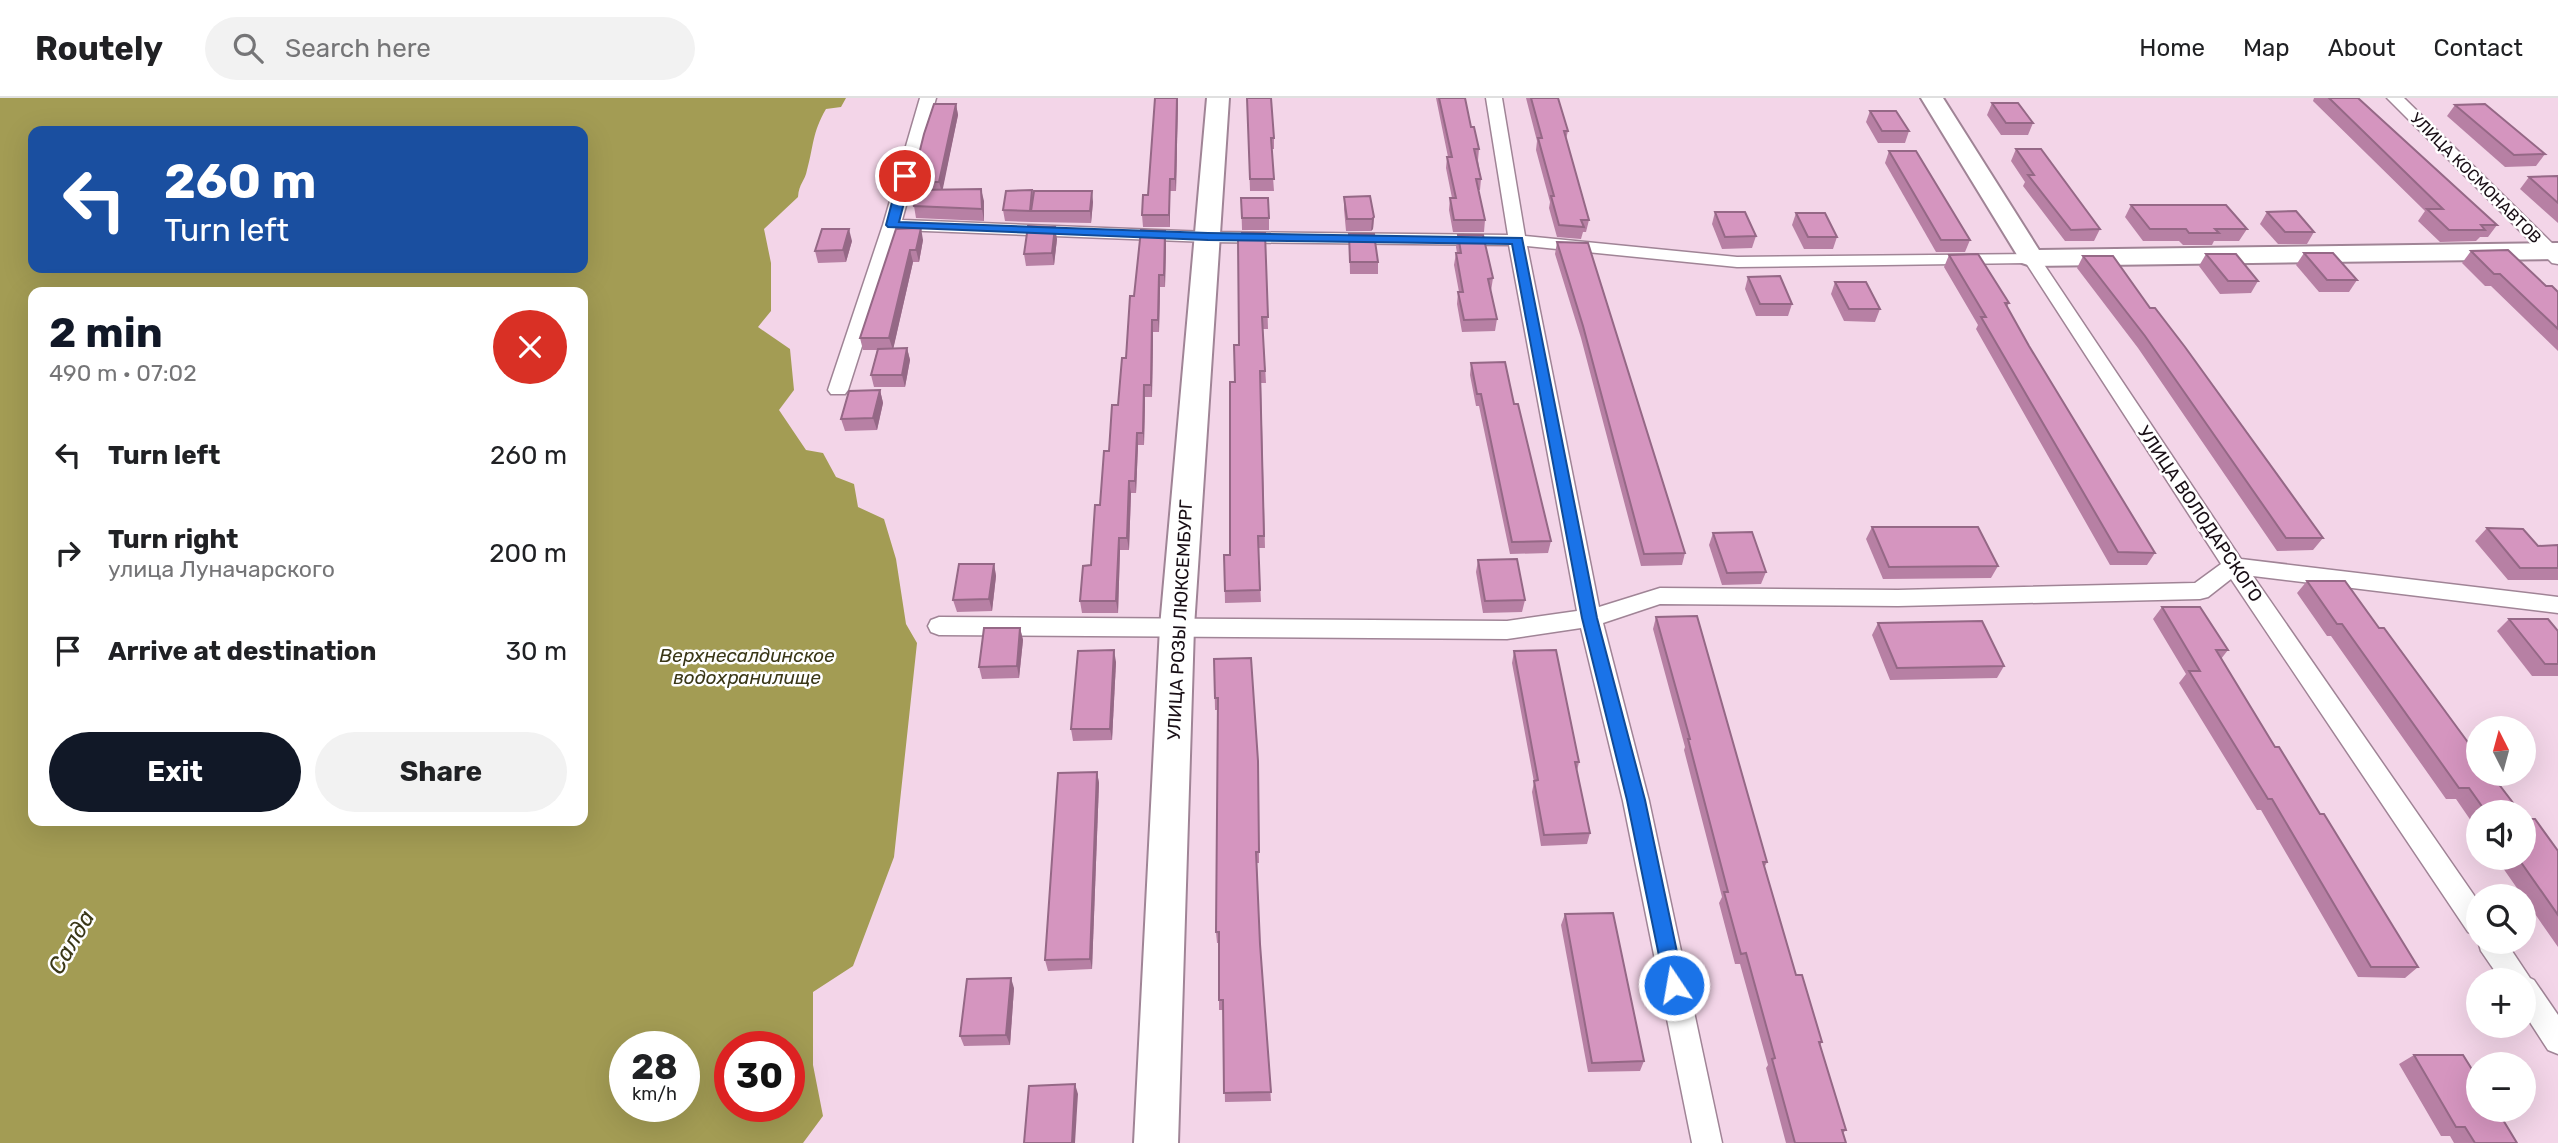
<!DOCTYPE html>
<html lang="en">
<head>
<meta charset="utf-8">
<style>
  body { margin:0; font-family:Rubik,sans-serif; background:#f2f2f2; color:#202124; height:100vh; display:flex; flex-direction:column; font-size:26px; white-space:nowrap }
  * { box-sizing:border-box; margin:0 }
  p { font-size:23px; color:#757577 }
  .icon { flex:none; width:38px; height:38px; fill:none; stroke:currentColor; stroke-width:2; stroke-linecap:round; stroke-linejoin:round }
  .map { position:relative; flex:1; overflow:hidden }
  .details { position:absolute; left:28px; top:189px; width:560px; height:539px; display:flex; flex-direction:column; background:#fff; border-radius:14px; box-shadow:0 7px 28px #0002 }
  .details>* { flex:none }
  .top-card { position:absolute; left:28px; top:28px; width:560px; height:147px; border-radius:14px; box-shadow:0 7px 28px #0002; background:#1a4fa0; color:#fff; overflow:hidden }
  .needle { width:46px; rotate:354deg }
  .controls { position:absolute; left:2466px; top:618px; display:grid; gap:14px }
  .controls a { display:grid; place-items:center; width:70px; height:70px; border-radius:50%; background:#fff; box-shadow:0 7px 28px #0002; font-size:35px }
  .speed { position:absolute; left:609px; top:933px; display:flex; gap:14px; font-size:35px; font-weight:700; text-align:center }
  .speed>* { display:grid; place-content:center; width:91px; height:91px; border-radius:50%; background:#fff; box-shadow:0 7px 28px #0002; line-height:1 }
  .speed small { font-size:18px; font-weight:400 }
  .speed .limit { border:10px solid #d22; background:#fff; color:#111 }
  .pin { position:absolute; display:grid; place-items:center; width:60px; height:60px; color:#fff; margin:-30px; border:4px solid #fff; border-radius:50%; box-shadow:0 2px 7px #0007 }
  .me { position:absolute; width:77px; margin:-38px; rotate:348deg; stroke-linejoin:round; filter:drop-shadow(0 0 5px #0008) }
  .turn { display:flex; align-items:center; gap:24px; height:147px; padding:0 21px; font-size:32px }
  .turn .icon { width:91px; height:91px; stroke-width:2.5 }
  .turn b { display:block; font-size:49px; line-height:60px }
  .round { display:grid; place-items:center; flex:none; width:74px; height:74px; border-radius:37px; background:#f2f2f2 }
  .headline { display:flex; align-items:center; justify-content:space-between; height:119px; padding:0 21px }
  h1 { font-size:42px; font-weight:700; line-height:52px; color:#111827 }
  .action { display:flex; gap:14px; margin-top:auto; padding:14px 21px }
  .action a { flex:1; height:80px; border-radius:42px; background:#111827; color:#fff; font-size:28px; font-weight:700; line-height:80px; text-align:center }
  .action a+a { background:#f2f2f2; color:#202124 }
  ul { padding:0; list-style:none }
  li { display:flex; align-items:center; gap:21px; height:98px; padding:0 21px }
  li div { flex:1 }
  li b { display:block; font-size:26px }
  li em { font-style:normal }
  header { display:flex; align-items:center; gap:42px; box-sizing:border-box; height:98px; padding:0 35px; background:#fff; border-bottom:2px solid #e0e0e0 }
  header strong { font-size:33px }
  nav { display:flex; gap:38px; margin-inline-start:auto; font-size:24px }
  .search { width:490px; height:63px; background:#f2f2f2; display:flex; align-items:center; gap:18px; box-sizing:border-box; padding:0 24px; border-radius:38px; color:#757577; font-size:26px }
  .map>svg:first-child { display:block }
  .water { fill:#a39c54; fill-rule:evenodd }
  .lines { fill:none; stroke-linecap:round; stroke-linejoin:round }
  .street-casing { stroke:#a08496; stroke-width:3 }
  .secondary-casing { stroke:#a08496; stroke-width:4 }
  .street { fill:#fff; fill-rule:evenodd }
  .secondary { fill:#fff; fill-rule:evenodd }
  .wall { fill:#b780a4 }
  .shaded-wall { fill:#956886 }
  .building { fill:#d595bf; stroke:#956886; stroke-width:2 }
  .route { fill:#1a73e8; stroke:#114b97; stroke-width:2 }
  .labels { text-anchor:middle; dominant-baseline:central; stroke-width:5; stroke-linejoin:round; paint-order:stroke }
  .far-street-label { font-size:16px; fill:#190f16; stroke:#fff }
  .street-label { font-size:18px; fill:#190f16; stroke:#fff }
  .water-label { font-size:19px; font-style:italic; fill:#3a3717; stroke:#fff }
  .near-water-label { font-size:23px; font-style:italic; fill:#3a3717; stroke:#fff }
</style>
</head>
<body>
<header>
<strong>Routely</strong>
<div class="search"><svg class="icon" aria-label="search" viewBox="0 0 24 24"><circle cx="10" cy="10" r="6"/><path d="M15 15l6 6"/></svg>Search here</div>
<nav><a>Home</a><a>Map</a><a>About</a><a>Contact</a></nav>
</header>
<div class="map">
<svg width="2558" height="1045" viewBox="0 0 2558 1045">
  <rect width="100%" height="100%" fill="#f3d5e8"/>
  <path class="water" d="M0,0H846L841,9L826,11C812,35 814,47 807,72C805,83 799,85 798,99L764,131L771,165V213L758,229L790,251L794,292L779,312L806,352L823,355L836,379L854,386L858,409L884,421L896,461L906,526L917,545L894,759L853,868L813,894V967L823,1018L803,1045H0ZM33,33H583V170H33ZM33,194H583V723H33ZM625,948H684V1008H625ZM789,948V1008H730V948Z"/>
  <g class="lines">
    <defs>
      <g id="street">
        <path d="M920,0H936L902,122L1208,134L1508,137L1486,0H1502L1525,138L1737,159L2037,156L2241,461L2558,499V515L2253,478L2478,803V837L2468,834L2231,481L2208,499L2200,501L1898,508L1660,506L1603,525L1649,703L1722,1045H1692L1623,703L1581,530L1507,541L939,537L931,534L928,528L931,522L939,519L1507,523L1577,513L1509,147L1208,144L899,132L848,292L845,296H831L828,292L883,127ZM1527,148L1737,169L2026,165L2221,466L2195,485L1898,492L1660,490L1599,509Z"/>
        <polygon points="2387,0 2404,0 2558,151 2558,166 2552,165"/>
        <polygon points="2478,843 2506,844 2530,880 2534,882 2558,917 2558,956 2548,952 2524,915 2524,882 2501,882 2481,853"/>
      </g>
      <g id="secondary">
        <polygon points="1207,0 1229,0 1194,529 1178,1045 1134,1045 1160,529"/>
        <polygon points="1921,0 1943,0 2039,152 2558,145 2558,161 2031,168 2022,165"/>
      </g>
    </defs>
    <use href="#street" class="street-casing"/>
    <use href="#secondary" class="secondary-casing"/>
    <use href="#street" class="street"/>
    <use href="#secondary" class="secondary"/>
  </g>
  <g class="wall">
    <polygon points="1178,0 1176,93 1170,93 1170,129 1143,129 1142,117"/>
    <polygon points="1247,0 1274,40 1274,51 1271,51 1274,93 1250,93"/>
    <polygon points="1436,0 1465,0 1471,29 1479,51 1478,62 1481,81 1480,92 1478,92 1485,122 1484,134 1453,134 1449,112 1450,100 1452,100 1446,70 1447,59 1448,59"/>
    <polygon points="1526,0 1558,0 1568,33 1566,41 1589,122 1586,134 1583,134 1581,141 1557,139 1549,110 1550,104 1536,52 1537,43"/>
    <polygon points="2314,0 2358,0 2497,127 2488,139 2480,139 2476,143 2440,144 2418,123 2425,113 2313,3"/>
    <polygon points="1992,5 2033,25 2028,37 2001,37 1987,17"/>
    <polygon points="956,6 958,17 942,92 984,103 984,123 916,120 914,108 917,96 915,96 912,84"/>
    <polygon points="2455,7 2545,56 2536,68 2505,69 2447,18"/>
    <polygon points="1870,13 1909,33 1905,45 1878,45 1866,24"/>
    <polygon points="2016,51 2100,131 2094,143 2065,143 2023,88 2025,84 2011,63"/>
    <polygon points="1889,53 1970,142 1965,154 1936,154 1885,65"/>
    <polygon points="2558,78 2558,125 2520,91 2529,79"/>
    <polygon points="1032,92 1033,97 1093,104 1091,125 1032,124 1032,122 1032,124 1005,123 1003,112"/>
    <polygon points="1344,99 1374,119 1373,131 1371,133 1346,133 1344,111"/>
    <polygon points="1241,100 1269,120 1269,132 1242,132"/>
    <polygon points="2131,107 2247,131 2239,143 2214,143 2212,147 2183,147 2179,143 2143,143 2125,119"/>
    <polygon points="1715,114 1756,138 1752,150 1722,151 1712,126"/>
    <polygon points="2267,114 2314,134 2307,146 2278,146 2260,126"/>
    <polygon points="1796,115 1837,139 1833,151 1804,151 1792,127"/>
    <polygon points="896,131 923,142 919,164 913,164 893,251 907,250 910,262 905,289 874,289 871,277 877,252 863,252 860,240"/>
    <polygon points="1265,135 1268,231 1263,231 1266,285 1261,285 1265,450 1258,450 1261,504 1225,505 1224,457 1230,457 1235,284 1239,247 1242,142"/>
    <polygon points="1349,136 1378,164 1378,176 1350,176"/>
    <polygon points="1458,137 1493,180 1491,193 1497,221 1495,233 1462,234 1457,206 1458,194 1459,194 1454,167 1456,155 1457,155 1456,149"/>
    <polygon points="1057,141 1054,167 1026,168 1024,156"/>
    <polygon points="852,143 846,164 818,165 815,153"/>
    <polygon points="1557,144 1685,455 1682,467 1641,468 1581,240 1555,156"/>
    <polygon points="1166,145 1165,189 1160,189 1159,234 1153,234 1152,299 1145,299 1144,347 1138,347 1136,395 1131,395 1129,452 1120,452 1118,515 1082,515 1080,503 1091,467 1109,353 1118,307 1126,260 1134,198"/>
    <polygon points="2471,153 2558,194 2558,253 2491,188 2485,188 2462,165"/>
    <polygon points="2304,155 2357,182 2349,194 2319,194 2296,167"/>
    <polygon points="2206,156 2258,183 2251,195 2220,196 2199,168"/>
    <polygon points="1949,157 2009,205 2007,209 2029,248 2155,455 2147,467 2110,467 1976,231 1978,227 1944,169"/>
    <polygon points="2083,158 2150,210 2323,440 2313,452 2277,453 2138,250 2077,170"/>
    <polygon points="1748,179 1792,206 1788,218 1756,218 1745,191"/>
    <polygon points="1835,184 1880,211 1875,224 1844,223 1831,196"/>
    <polygon points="1471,265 1514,306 1551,443 1548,455 1510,456 1479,308 1476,308 1470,277"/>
    <polygon points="880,292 883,305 877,332 845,333 841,321"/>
    <polygon points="1872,429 1998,468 1991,480 1883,481 1866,441"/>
    <polygon points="2487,430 2538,448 2558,447 2558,482 2508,482 2475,443"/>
    <polygon points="1713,435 1766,474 1761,486 1722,487 1709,447"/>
    <polygon points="1478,462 1525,502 1522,514 1483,515 1476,474"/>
    <polygon points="994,466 996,478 992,513 957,514 953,502"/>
    <polygon points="2307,483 2379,530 2520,714 2478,714 2478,733 2456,701 2446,701 2331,538 2327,538 2297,495"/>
    <polygon points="2162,509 2228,552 2221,561 2275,649 2320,716 2418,869 2405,880 2358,879 2261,712 2257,712 2179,585 2186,576 2153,521"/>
    <polygon points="1656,519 1767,764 1764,770 1796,877 1822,944 1820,947 1846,1032 1843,1035 1846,1045 1786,1045 1766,970 1768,967 1740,866 1735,866 1719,805 1722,799 1684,652 1685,649 1653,531"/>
    <polygon points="2509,521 2558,533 2558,578 2532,578 2497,533"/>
    <polygon points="1878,525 2004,568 1997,580 1890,582 1872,537"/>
    <polygon points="1020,530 1023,542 1019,580 982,581 979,569"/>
    <polygon points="1514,553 1579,664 1577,673 1590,735 1587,746 1541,748 1532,694 1534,684 1512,565"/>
    <polygon points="1214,561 1258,663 1259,765 1257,765 1260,846 1271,1003 1225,1004 1223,912 1219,912 1219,845 1217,845 1216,834 1218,612 1215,612"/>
    <polygon points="1116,564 1112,642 1073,643 1071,631"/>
    <polygon points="1097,674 1099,685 1092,871 1048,873 1045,862"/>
    <polygon points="2558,753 2558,849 2496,760 2524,760"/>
    <polygon points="1565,816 1644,963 1640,973 1588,974 1561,827"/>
    <polygon points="1014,890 1010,947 964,948 960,938"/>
    <polygon points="2414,957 2517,1045 2454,1045 2450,1038 2441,1038 2399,966"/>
  </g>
  <g class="shaded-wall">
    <polygon points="1177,0 1178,0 1176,93 1175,81"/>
    <polygon points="956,6 958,17 942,95 939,84"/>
    <polygon points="1170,81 1170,129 1169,117"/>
    <polygon points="981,91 984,103 984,123 982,111"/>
    <polygon points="1092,93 1093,104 1091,125 1090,113"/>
    <polygon points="1374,119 1373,131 1371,133 1372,121"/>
    <polygon points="1055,129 1057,141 1054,167 1052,155"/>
    <polygon points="921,130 923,142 919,164 916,152"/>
    <polygon points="849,131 852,143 846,164 843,152"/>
    <polygon points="1165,133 1166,145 1165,189 1164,177"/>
    <polygon points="910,152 913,164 893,252 889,240"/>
    <polygon points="1159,177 1160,189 1159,234 1158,222"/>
    <polygon points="1152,222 1153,234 1152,299 1151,287"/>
    <polygon points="907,250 910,262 905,289 902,277"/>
    <polygon points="1144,287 1145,299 1144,347 1143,335"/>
    <polygon points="880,292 883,305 877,332 873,320"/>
    <polygon points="1137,335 1138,347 1136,395 1135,383"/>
    <polygon points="1129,383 1131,395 1129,452 1127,440"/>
    <polygon points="1119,440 1120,452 1118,515 1116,503"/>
    <polygon points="994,466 996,478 992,513 989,501"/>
    <polygon points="1020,530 1023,542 1019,580 1017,568"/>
    <polygon points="1114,552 1116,564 1112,642 1110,631"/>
    <polygon points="1097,674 1099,685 1092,871 1090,861"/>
    <polygon points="1011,880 1014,890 1010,947 1006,937"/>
    <polygon points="1075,986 1078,996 1075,1045 1072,1045"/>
  </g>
  <g class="building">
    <polygon points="1155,0 1177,0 1175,81 1170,81 1169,117 1142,117 1143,97 1148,97"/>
    <polygon points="1247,0 1271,0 1274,40 1271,40 1274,81 1250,81"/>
    <polygon points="1439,0 1465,0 1471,29 1474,29 1479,51 1474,51 1481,81 1476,81 1485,122 1454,122 1450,100 1456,100 1447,59 1452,59"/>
    <polygon points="1531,0 1558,0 1568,33 1564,33 1589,122 1581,122 1584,129 1559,127 1551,98 1554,98 1538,40 1542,40"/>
    <polygon points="2329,0 2358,0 2497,127 2481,127 2485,132 2449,132 2427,111 2443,111"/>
    <polygon points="1992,5 2018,5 2033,25 2006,25"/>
    <polygon points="934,6 956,6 939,84 912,84 924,36"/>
    <polygon points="2485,6 2545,56 2514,57 2455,7"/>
    <polygon points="1870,13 1896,13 1909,33 1882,33"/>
    <polygon points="2016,51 2041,51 2100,131 2071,132 2028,77 2034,77"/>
    <polygon points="1889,53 1916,53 1970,142 1941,142"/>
    <polygon points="2558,78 2558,105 2529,79"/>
    <polygon points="981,91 982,111 914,108 918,92"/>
    <polygon points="1032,92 1030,113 1003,112 1006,93"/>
    <polygon points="1034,93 1092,93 1090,113 1031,113"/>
    <polygon points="1370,98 1374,119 1372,121 1347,121 1344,99"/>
    <polygon points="1241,100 1268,100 1269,120 1242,120"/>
    <polygon points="2131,107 2226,107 2247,131 2215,131 2219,135 2189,135 2186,131 2150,131"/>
    <polygon points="2296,113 2314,134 2285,134 2267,114"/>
    <polygon points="1715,114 1745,114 1756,138 1725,139"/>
    <polygon points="1796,115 1825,115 1837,139 1808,139"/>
    <polygon points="1028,128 1055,129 1052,155 1024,156"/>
    <polygon points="921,130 916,152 910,152 889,240 860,240 896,131"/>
    <polygon points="822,131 849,131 843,152 815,153"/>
    <polygon points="1141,132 1165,133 1164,177 1159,177 1158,222 1152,222 1151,287 1144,287 1143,335 1137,335 1135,383 1129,383 1127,440 1119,440 1116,503 1080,503 1083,468 1091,467 1095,407 1100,407 1104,353 1109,353 1112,307 1118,307 1122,260 1126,260 1130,198 1134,198"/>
    <polygon points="1242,135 1265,135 1268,219 1262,219 1265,273 1260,273 1264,438 1258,438 1260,492 1225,493 1224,457 1230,457 1230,284 1235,284 1234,247 1239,247 1238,142 1242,142"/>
    <polygon points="1349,136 1374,136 1378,164 1350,164"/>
    <polygon points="1458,137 1483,137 1493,180 1488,181 1497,221 1464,222 1458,194 1463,194 1456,155 1461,155"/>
    <polygon points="1557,144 1588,145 1685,455 1644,456 1583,228"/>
    <polygon points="2508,152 2546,188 2552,188 2558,194 2558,231 2500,176 2494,176 2471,153"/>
    <polygon points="2304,155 2333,155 2357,182 2327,182"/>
    <polygon points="1978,156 2009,205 2005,205 2029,248 2155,455 2118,454 1981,219 1986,219 1949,157"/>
    <polygon points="2206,156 2236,156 2258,183 2228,183"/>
    <polygon points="2083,158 2113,158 2150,210 2155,210 2185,249 2323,440 2286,440 2145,238"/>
    <polygon points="1780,178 1792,206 1760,206 1748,179"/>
    <polygon points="1835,184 1866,184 1880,211 1849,211"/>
    <polygon points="907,250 902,277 871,277 878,251"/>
    <polygon points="1505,264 1514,306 1518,306 1551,443 1512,444 1481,296 1477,296 1471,265"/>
    <polygon points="880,292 873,320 841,321 849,293"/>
    <polygon points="1872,429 1978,429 1998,468 1889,469"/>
    <polygon points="2487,430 2523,431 2538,448 2558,447 2558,470 2520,470"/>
    <polygon points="1752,434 1766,474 1727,475 1713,435"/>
    <polygon points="1517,461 1525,502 1485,503 1478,462"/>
    <polygon points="959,466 994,466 989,501 953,502"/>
    <polygon points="2307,483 2345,483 2379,530 2384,530 2478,658 2478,676 2491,676 2520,714 2486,714 2469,690 2459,690 2342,526 2337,526"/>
    <polygon points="2162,509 2200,509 2228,552 2216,552 2275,649 2279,649 2320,716 2324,716 2418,869 2371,869 2272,701 2268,701 2189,573 2200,573"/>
    <polygon points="1697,518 1767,764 1763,764 1796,877 1802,877 1822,944 1819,944 1846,1032 1842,1032 1846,1045 1795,1045 1772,961 1775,960 1746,855 1741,856 1724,794 1728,794 1688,641 1690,641 1656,519"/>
    <polygon points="2509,521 2548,521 2558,533 2558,566 2545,566"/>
    <polygon points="1982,523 2004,568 1897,570 1878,525"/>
    <polygon points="984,530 1020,530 1017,568 979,569"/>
    <polygon points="1114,552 1110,631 1071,631 1078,553"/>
    <polygon points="1556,552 1579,664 1575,664 1590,735 1544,737 1534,683 1538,682 1514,553"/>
    <polygon points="1251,560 1258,663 1259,754 1256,754 1260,846 1271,994 1224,995 1223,902 1219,902 1219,834 1216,834 1218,600 1215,600 1214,561"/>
    <polygon points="1097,674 1090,861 1045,862 1058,675"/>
    <polygon points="2524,719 2525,721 2535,721 2558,753 2558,817 2518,760 2524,760"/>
    <polygon points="1613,815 1644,963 1592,965 1565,816"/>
    <polygon points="1011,880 1006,937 960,938 967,881"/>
    <polygon points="2414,957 2463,957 2478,981 2478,1012 2497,1012 2517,1045 2475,1045 2465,1029 2456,1029"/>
    <polygon points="1075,986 1072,1045 1024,1045 1029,988"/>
  </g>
  <polygon class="route" points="905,75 911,78 899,124 1208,135 1522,140 1597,520 1645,702 1684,887 1681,893 1674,896 1667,893 1665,887 1627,702 1582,520 1512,146 1208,142 888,129 886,127 899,78"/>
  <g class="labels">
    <g class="far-street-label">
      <text transform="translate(2476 80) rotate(45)">УЛИЦА КОСМОНАВТОВ</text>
    </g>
    <g class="street-label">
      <text transform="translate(2200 416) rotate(56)">УЛИЦА ВОЛОДАРСКОГО</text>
      <text transform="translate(1180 522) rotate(-87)">УЛИЦА РОЗЫ ЛЮКСЕМБУРГ</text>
    </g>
    <g class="water-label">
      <text x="747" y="557">Верхнесалдинское<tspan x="747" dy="22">водохранилище</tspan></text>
    </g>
    <g class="near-water-label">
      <text transform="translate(71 844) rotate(-60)">Салда</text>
    </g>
  </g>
</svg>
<div class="controls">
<a><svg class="needle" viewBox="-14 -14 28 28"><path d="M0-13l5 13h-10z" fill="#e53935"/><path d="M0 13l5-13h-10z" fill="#757577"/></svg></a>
<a><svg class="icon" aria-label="sound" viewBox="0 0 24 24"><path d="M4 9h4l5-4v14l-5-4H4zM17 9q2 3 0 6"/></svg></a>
<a><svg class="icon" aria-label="search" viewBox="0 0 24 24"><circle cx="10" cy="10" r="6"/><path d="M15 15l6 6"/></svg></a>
<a>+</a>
<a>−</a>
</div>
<div class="speed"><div>28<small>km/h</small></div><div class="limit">30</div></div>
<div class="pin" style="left:905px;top:78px;background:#d93025"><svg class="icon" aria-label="arrive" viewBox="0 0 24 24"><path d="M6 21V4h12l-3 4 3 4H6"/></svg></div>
<svg class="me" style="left:1674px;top:887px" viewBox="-20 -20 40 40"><circle r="17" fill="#1a73e8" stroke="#fff" stroke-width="3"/><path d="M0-11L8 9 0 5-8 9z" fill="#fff"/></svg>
<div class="top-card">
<div class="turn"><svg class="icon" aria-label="left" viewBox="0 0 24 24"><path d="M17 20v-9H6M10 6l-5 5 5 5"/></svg><div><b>260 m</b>Turn left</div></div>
</div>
<section class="details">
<div class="headline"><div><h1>2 min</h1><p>490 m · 07:02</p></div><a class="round" style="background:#d93025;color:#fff"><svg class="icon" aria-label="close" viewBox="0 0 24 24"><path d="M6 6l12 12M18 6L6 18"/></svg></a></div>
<ul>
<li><svg class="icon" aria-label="left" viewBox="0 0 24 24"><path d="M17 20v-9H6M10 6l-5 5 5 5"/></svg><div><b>Turn left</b></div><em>260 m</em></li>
<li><svg class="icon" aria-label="right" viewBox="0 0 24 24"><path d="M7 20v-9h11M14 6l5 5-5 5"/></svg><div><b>Turn right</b><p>улица Луначарского</p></div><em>200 m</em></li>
<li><svg class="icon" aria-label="arrive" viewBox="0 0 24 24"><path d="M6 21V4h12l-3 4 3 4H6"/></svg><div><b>Arrive at destination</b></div><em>30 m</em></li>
</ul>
<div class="action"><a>Exit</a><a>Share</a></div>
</section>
</div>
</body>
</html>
